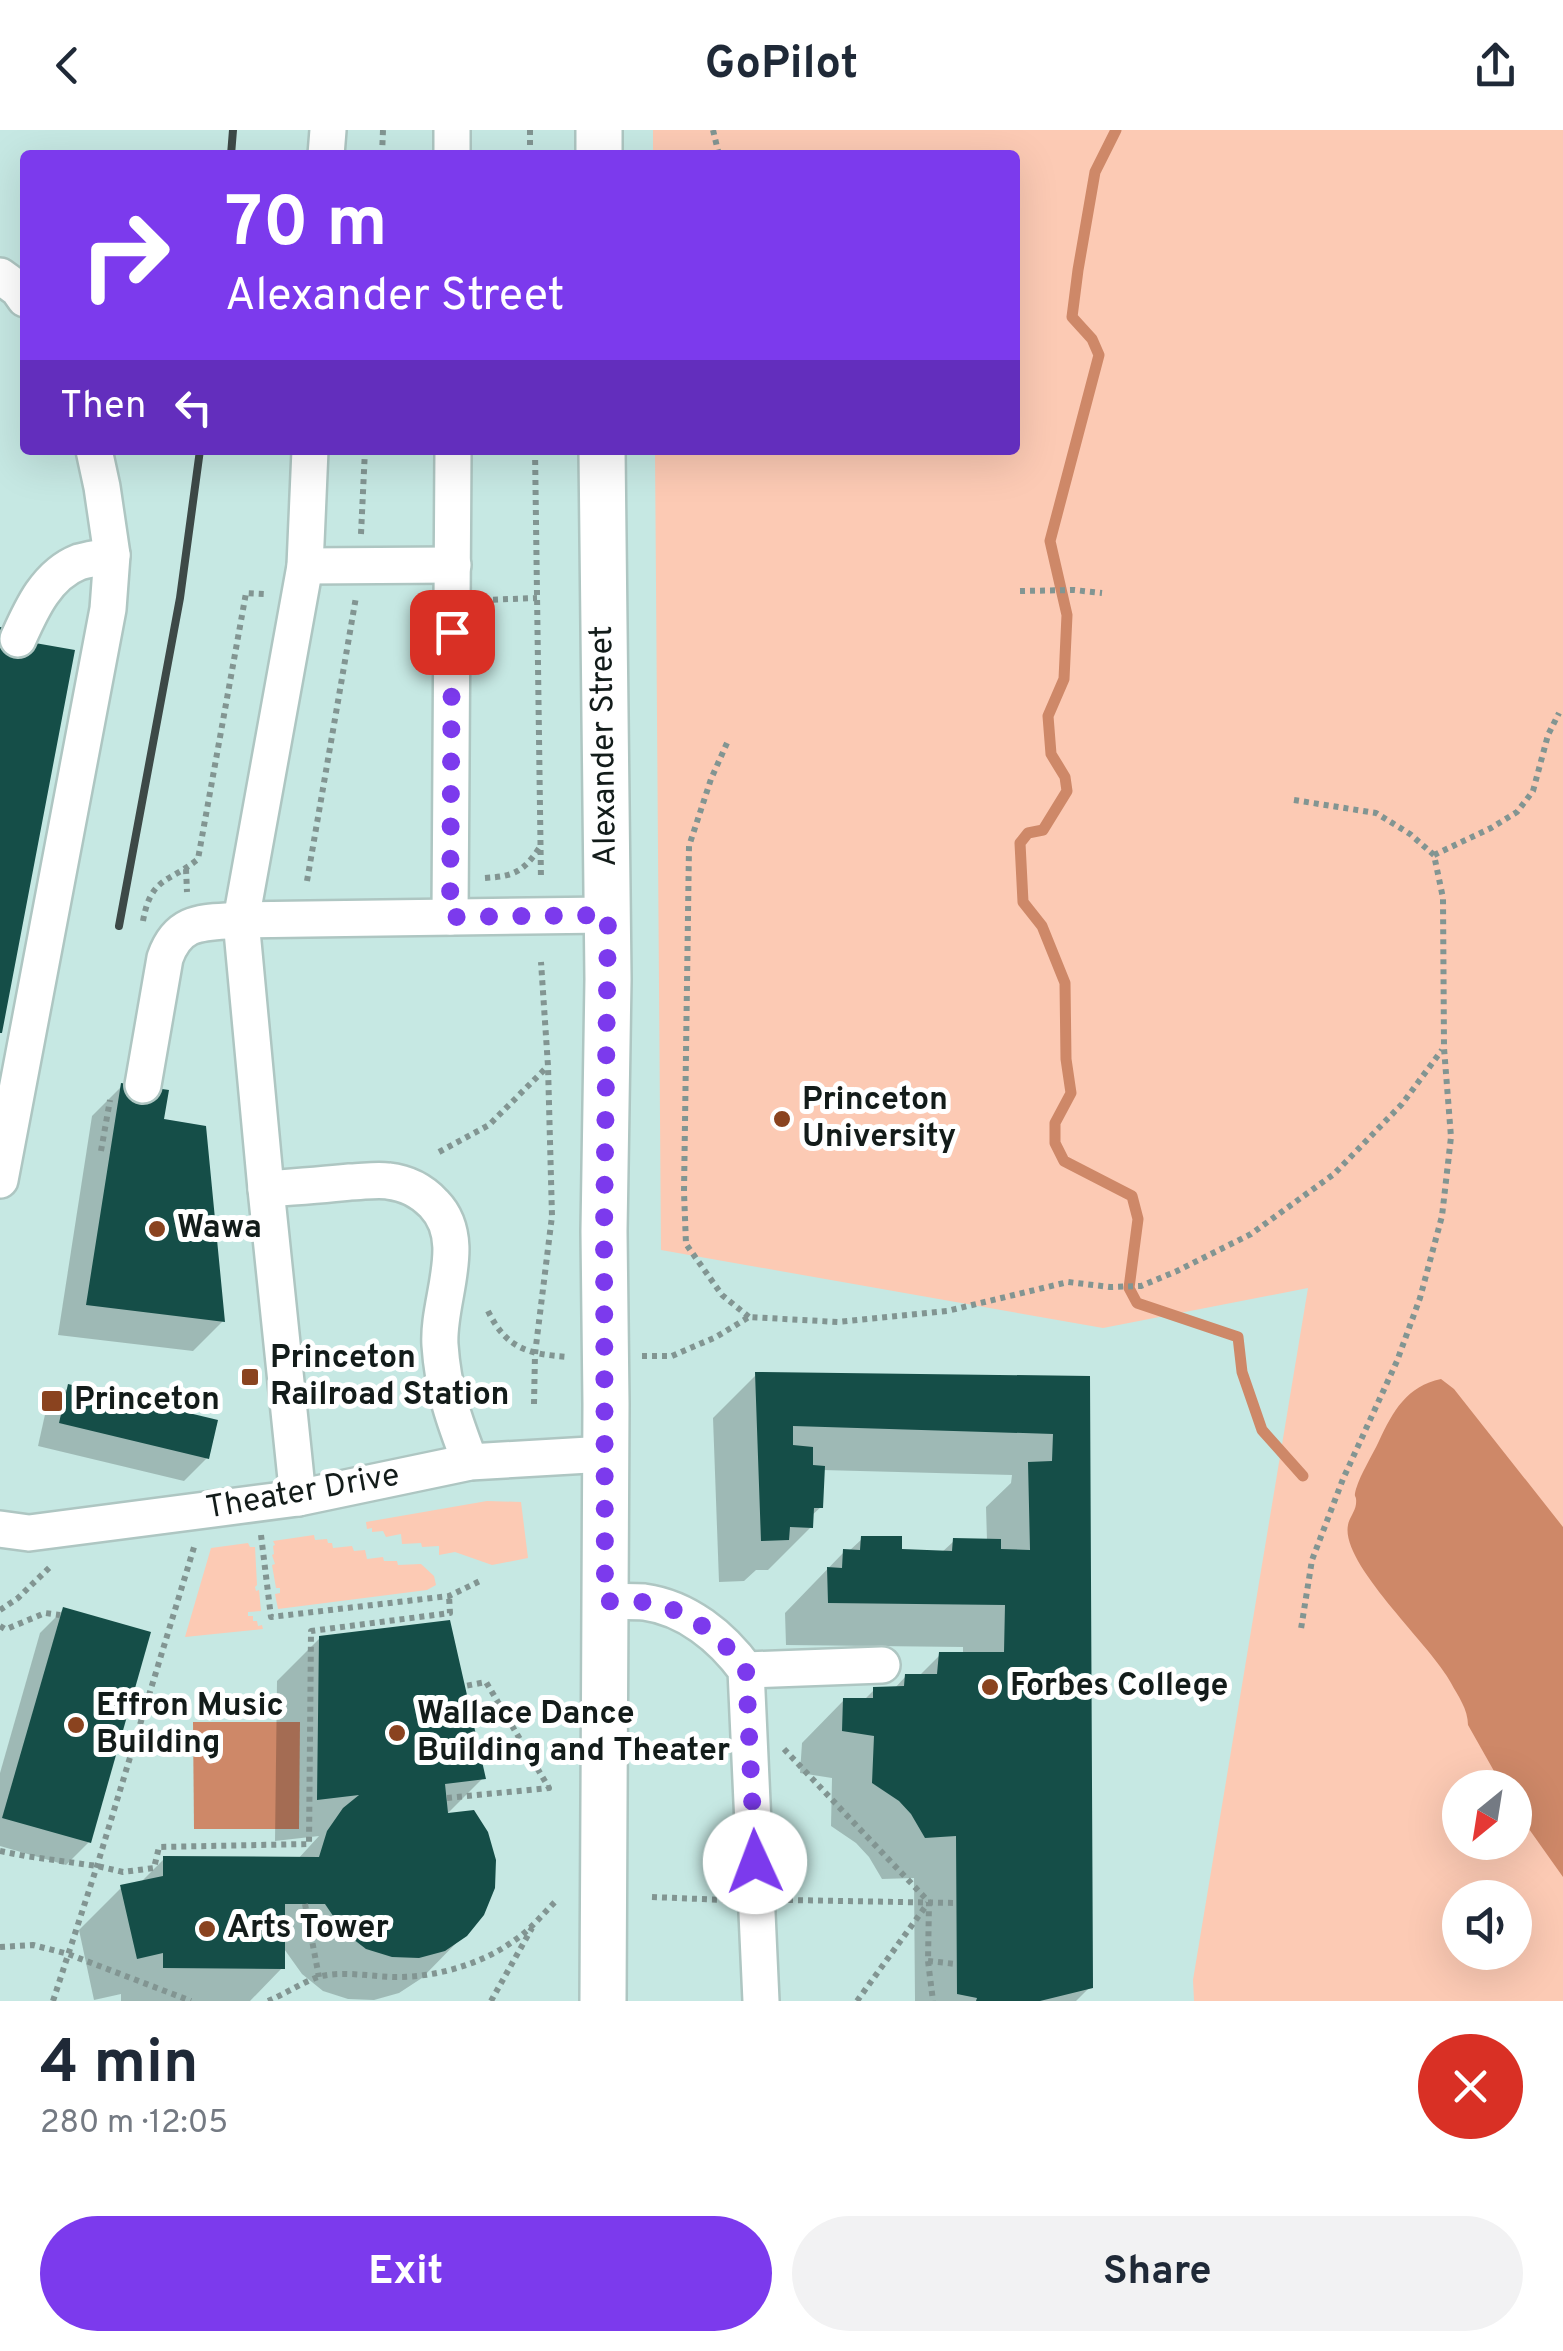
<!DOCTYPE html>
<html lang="en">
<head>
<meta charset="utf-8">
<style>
  body { margin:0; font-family:Overpass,sans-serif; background:#f2f2f3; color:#1f2937; height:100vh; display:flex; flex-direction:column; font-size:38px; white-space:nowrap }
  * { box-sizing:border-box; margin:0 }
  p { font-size:32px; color:#747a83 }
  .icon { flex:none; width:55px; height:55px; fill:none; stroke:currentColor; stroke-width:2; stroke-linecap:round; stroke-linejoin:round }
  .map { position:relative; height:1871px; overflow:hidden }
  .sheet { display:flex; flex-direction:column; background:#fff; flex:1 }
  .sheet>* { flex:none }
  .banner { position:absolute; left:20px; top:20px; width:1000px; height:305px; border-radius:10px; box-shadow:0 10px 40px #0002; background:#7c3aed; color:#fff; overflow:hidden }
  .needle { width:65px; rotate:210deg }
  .tools { position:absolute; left:1442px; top:1640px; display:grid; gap:20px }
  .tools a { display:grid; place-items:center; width:90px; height:90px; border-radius:50%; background:#fff; box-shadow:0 10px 40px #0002; font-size:50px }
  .pin { position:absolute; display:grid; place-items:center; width:85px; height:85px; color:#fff; margin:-42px; border-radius:20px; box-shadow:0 5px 15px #0006 }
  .me { position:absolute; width:110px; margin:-55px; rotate:358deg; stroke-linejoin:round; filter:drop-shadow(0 0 8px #0008) }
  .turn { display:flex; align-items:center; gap:35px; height:210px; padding:0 40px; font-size:45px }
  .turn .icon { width:130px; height:130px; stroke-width:2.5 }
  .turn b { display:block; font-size:70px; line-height:85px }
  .then { display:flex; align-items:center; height:95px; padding:0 40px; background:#0003; gap:20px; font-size:38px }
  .round { display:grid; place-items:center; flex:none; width:105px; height:105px; border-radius:52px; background:#f2f2f3 }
  .headline { display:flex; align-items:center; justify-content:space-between; height:170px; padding:0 40px }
  h1 { font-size:60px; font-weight:700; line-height:75px }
  .primary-button { display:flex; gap:20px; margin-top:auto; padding:20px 40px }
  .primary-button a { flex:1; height:115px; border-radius:60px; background:#7c3aed; color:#fff; font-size:40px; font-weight:700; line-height:115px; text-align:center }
  .primary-button a+a { background:#f2f2f3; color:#1f2937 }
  header { display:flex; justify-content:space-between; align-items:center; height:130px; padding:0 40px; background:#fff; font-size:45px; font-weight:700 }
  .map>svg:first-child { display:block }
  .built { fill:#c6e8e3; fill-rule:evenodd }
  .green { fill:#fccab4; fill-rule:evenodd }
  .water { fill:#ce8868 }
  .shadow { fill:#0003 }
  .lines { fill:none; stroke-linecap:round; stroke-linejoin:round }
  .stream { stroke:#ce8868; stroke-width:11 }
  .building { fill:#154e48 }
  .minor-casing { stroke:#aec6c2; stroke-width:40 }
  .major-casing { stroke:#aec6c2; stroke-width:50 }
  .path { stroke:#829592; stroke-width:6; stroke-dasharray:5 5; stroke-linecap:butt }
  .minor { stroke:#fff; stroke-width:35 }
  .major { stroke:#fff; stroke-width:45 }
  .rail { stroke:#3d4947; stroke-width:8 }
  .route { stroke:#7c3aed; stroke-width:18; stroke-dasharray:0 32.4 }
  .poi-dot { fill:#8a431f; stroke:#fff; stroke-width:4 }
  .labels { text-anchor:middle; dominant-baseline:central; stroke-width:10; stroke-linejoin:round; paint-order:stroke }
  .street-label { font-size:32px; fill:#131c1a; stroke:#fff }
  .poi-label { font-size:32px; font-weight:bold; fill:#131c1a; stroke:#fff; text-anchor:start }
</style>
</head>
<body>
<header><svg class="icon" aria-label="back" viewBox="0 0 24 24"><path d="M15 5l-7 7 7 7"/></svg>GoPilot<svg class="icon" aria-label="share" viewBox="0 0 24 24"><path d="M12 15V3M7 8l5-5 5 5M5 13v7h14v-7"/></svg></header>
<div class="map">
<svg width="1563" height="1871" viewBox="0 0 1563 1871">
  <rect width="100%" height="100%" fill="#dbf5f1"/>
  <path class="built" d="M0,0H1563V1871H0ZM25,25H1015V320H25ZM1460,1658H1515V1712H1460ZM1460,1768H1515V1822H1460Z"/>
  <g class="green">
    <path d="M653,0H1563V1871H1194L1193,1850L1308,1158L1103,1198L661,1120L655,320H1015V25H653ZM1460,1658H1515V1712H1460ZM1460,1768H1515V1822H1460Z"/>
    <polygon points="487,1371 521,1372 528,1428 492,1435 455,1422 439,1425 439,1416 422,1417 421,1413 402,1414 401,1404 386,1407 383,1401 372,1402 372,1398 367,1399 366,1392"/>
    <polygon points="314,1405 315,1410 327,1409 328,1413 332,1413 333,1418 352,1416 354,1421 365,1420 367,1429 383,1427 384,1431 397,1431 398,1435 421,1434 434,1446 436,1455 427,1460 278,1479 275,1464 280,1463 280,1458 276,1458 272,1435 275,1434 272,1425 274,1424 273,1416 275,1415 273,1411"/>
    <polygon points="248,1413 250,1417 255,1417 257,1455 255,1457 256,1461 259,1460 261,1481 248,1482 248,1486 253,1486 253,1491 257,1491 258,1496 262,1495 263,1499 185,1507 211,1418"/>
  </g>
  <g class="water">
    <path d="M1441,1249L1454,1259L1563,1397V1747L1519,1685L1515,1678V1658L1503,1657L1468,1595C1468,1579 1458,1566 1451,1553C1431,1515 1340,1434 1348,1395C1349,1388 1355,1382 1356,1374C1357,1363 1353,1370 1356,1359C1361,1343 1372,1326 1379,1311C1393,1281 1407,1256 1441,1249Z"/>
    <polygon points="193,1592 300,1592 299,1699 194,1699"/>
  </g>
  <g class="shadow">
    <polygon points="122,956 162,991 223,1191 193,1221 58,1205 92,986"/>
    <polygon points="756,1245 1087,1248 1090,1857 1076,1871 915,1871 914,1748 882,1749 869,1727 856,1713 831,1696 832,1648 800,1643 802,1613 844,1570 863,1571 875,1559 894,1559 906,1546 919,1546 940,1525 963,1525 963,1517 786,1515 785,1483 844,1422 848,1422 862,1409 900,1421 941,1423 954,1411 987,1411 986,1377 1011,1353 1012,1345 822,1340 821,1377 811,1386 811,1397 768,1440 756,1440 744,1451 719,1452 713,1288"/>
    <polygon points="69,1257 207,1328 184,1351 38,1316 46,1280"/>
    <polygon points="63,1480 89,1712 66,1735 0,1716 0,1643 40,1503"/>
    <polygon points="320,1508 483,1648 445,1686 465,1804 422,1848 399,1863 374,1870 348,1869 323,1861 302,1844 282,1816 282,1838 250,1871 121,1871 121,1864 94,1870 79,1800 121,1758 139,1754 164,1729 297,1730 319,1706 275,1711 277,1551"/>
  </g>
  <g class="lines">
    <polyline class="stream" points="1116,0 1095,42 1078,140 1072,187 1092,209 1099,225 1050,411 1067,485 1064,549 1048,586 1051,624 1065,647 1067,661 1043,700 1028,703 1020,713 1023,772 1042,796 1065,853 1066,929 1071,963 1055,993 1055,1013 1064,1031 1132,1066 1138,1089 1129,1158 1137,1173 1238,1207 1242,1242 1262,1300 1303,1346"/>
  </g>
  <g class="building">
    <polygon points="0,497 37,504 35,513 75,520 2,903 0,903"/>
    <polygon points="121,953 169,960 164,989 206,996 225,1192 86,1175"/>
    <polygon points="755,1242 1090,1246 1093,1858 1040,1871 976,1871 977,1868 957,1864 956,1706 925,1708 911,1684 899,1671 872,1653 874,1606 842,1601 843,1568 873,1568 873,1557 904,1556 905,1544 937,1544 939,1522 1004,1522 1005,1475 828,1473 827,1437 842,1438 843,1419 860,1420 861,1406 902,1406 902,1419 952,1421 953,1408 1001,1409 1001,1419 1030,1420 1028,1332 1052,1331 1053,1304 793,1296 793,1315 813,1317 813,1335 825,1336 823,1378 814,1378 813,1398 790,1397 789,1410 761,1411"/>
    <polygon points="68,1254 218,1290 209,1329 59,1293"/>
    <polygon points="63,1477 151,1502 91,1713 2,1688"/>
    <polygon points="450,1490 486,1649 445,1654 448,1683 474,1680 488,1702 496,1730 495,1758 484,1785 467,1806 445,1821 419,1828 392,1827 366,1819 344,1802 325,1774 285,1774 285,1839 163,1838 163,1823 137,1829 120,1755 163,1746 163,1726 319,1727 327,1701 343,1678 359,1665 317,1670 319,1506"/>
  </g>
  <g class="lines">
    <defs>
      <g id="minor">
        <polyline points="452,0 452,25"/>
        <polyline points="326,25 328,0"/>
        <polyline points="0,146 18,159 25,169"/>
        <polyline points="305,436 453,435"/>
        <path d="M18,509C31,480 46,445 79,432C89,429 101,428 112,425"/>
        <polyline points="450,787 453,320"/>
        <path d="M143,955L165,828C179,788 205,793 241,790L607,785"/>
        <polyline points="0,1050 108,479 112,425 102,357 94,320"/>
        <path d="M266,1059C294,1057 322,1055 350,1052C362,1052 376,1049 388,1051C406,1053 422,1061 434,1074C470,1111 437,1170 440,1215C443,1260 454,1290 470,1332"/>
        <polyline points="298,1368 266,1059 241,790 305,436 310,320"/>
        <polyline points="0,1399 29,1403 298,1368 470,1332 606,1324"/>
        <path d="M605,1471C618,1472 632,1471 644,1472C687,1478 722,1507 746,1540L761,1871"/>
        <polyline points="746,1540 882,1535"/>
      </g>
      <g id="major">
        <polyline points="599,0 599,25"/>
        <polyline points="602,320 608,849 604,1101 606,1274 603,1871"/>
      </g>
    </defs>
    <use href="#minor" class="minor-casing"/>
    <use href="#major" class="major-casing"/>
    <g class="path">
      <polyline points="530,0 530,25"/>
      <polyline points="713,0 719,25"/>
      <polyline points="382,25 383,0"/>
      <polyline points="535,320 541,750"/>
      <polyline points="361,404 365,320"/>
      <polyline points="1020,461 1074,460 1102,463"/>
      <polyline points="483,470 537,468"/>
      <polyline points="727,613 711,649 689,716 684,1062 686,1114 722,1165 749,1187"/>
      <polyline points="1294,670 1376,683 1410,704 1434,725 1443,768 1444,918 1451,1007 1442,1086 1420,1168 1397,1231 1343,1349 1312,1430 1301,1499"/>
      <polyline points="1434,725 1491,698 1517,682 1533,661 1548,605 1559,583"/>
      <polyline points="186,739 187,762"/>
      <path d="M485,748C515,746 523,742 540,717"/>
      <polyline points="307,751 356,467"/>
      <path d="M143,791C151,746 169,753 198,729L246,463L265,464"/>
      <polyline points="101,1021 110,970"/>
      <polyline points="439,1022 489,995 547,937"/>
      <path d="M488,1181C507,1220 529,1224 569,1227"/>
      <polyline points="642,1226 672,1226 716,1207 749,1187 838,1192 947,1181 1068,1152 1110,1157 1141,1156 1177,1141 1251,1104 1334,1044 1402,974 1442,920"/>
      <polyline points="534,1274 535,1224 552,1086 548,936 541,832"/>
      <polyline points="261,1405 271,1487 449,1466 482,1450"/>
      <polyline points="0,1480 18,1468 52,1435"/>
      <polyline points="0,1496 5,1499 9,1498 45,1483 60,1485"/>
      <polyline points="784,1619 929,1772 928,1831 933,1871"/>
      <polyline points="447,1668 549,1658 486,1552 465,1556"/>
      <polyline points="0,1721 25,1726 97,1736 123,1742 154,1738 159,1717 309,1714 311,1501 450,1483 449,1466"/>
      <polyline points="652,1767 725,1770"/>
      <polyline points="788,1770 956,1773"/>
      <polyline points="305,1774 319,1847"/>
      <polyline points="0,1817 33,1815 68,1824 191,1871"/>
      <polyline points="928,1831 956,1834"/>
      <polyline points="53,1871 97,1736 195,1414"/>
      <path d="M268,1871C285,1864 301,1853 318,1847C343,1840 371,1847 397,1847C437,1847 482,1834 515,1810C530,1800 542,1785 555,1772"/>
      <polyline points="491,1871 532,1798"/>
      <polyline points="857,1871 928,1773"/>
    </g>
    <use href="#minor" class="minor"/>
    <use href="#major" class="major"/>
    <g class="rail">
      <polyline points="231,25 233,0"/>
      <polyline points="119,796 180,468 200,320"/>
    </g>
  </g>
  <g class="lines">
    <path class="route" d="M452,502L450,787L608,785L604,1102L605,1471C618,1472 632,1471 644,1472C687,1478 722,1507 746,1540L755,1732"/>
  </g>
  <g class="poi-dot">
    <circle cx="782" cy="989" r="10"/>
    <circle cx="157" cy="1099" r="10"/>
    <rect x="240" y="1237" width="20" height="20" rx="5"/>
    <rect x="40" y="1259" width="24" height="24" rx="5"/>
    <circle cx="990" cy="1557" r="10"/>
    <circle cx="76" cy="1595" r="10"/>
    <circle cx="397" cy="1603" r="10"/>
    <circle cx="207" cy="1799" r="10"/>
  </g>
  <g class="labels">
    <g class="street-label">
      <text transform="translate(605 616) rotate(-91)">Alexander Street</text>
      <text transform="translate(303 1363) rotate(-10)">Theater Drive</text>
    </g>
    <g class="poi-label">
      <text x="802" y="971">Princeton<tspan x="802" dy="37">University</tspan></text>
      <text x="177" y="1099">Wawa</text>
      <text x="270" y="1229">Princeton<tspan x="270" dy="37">Railroad Station</tspan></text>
      <text x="74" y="1271">Princeton</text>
      <text x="1010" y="1557">Forbes College</text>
      <text x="96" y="1577">Effron Music<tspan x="96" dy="37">Building</tspan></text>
      <text x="417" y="1585">Wallace Dance<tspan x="417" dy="37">Building and Theater</tspan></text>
      <text x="227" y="1799">Arts Tower</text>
    </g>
  </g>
</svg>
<div class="tools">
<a><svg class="needle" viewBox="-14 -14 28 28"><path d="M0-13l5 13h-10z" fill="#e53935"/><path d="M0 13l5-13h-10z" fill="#747a83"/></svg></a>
<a><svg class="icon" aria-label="sound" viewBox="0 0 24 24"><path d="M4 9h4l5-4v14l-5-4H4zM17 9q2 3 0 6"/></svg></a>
</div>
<div class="pin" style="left:452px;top:502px;background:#d93025"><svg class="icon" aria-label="arrive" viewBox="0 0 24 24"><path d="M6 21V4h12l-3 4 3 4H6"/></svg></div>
<svg class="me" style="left:755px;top:1732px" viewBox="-20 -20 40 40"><circle r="19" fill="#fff"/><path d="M0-13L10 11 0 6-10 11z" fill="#7c3aed"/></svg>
<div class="banner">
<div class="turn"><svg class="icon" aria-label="right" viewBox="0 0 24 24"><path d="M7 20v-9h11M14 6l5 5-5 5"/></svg><div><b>70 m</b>Alexander Street</div></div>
<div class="then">Then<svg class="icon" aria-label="left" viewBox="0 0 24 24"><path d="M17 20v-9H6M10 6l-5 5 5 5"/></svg></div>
</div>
</div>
<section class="sheet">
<div class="headline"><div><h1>4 min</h1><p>280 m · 12:05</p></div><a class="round" style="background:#d93025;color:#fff"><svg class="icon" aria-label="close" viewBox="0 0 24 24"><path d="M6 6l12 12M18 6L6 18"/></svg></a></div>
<div class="primary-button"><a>Exit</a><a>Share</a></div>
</section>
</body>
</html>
